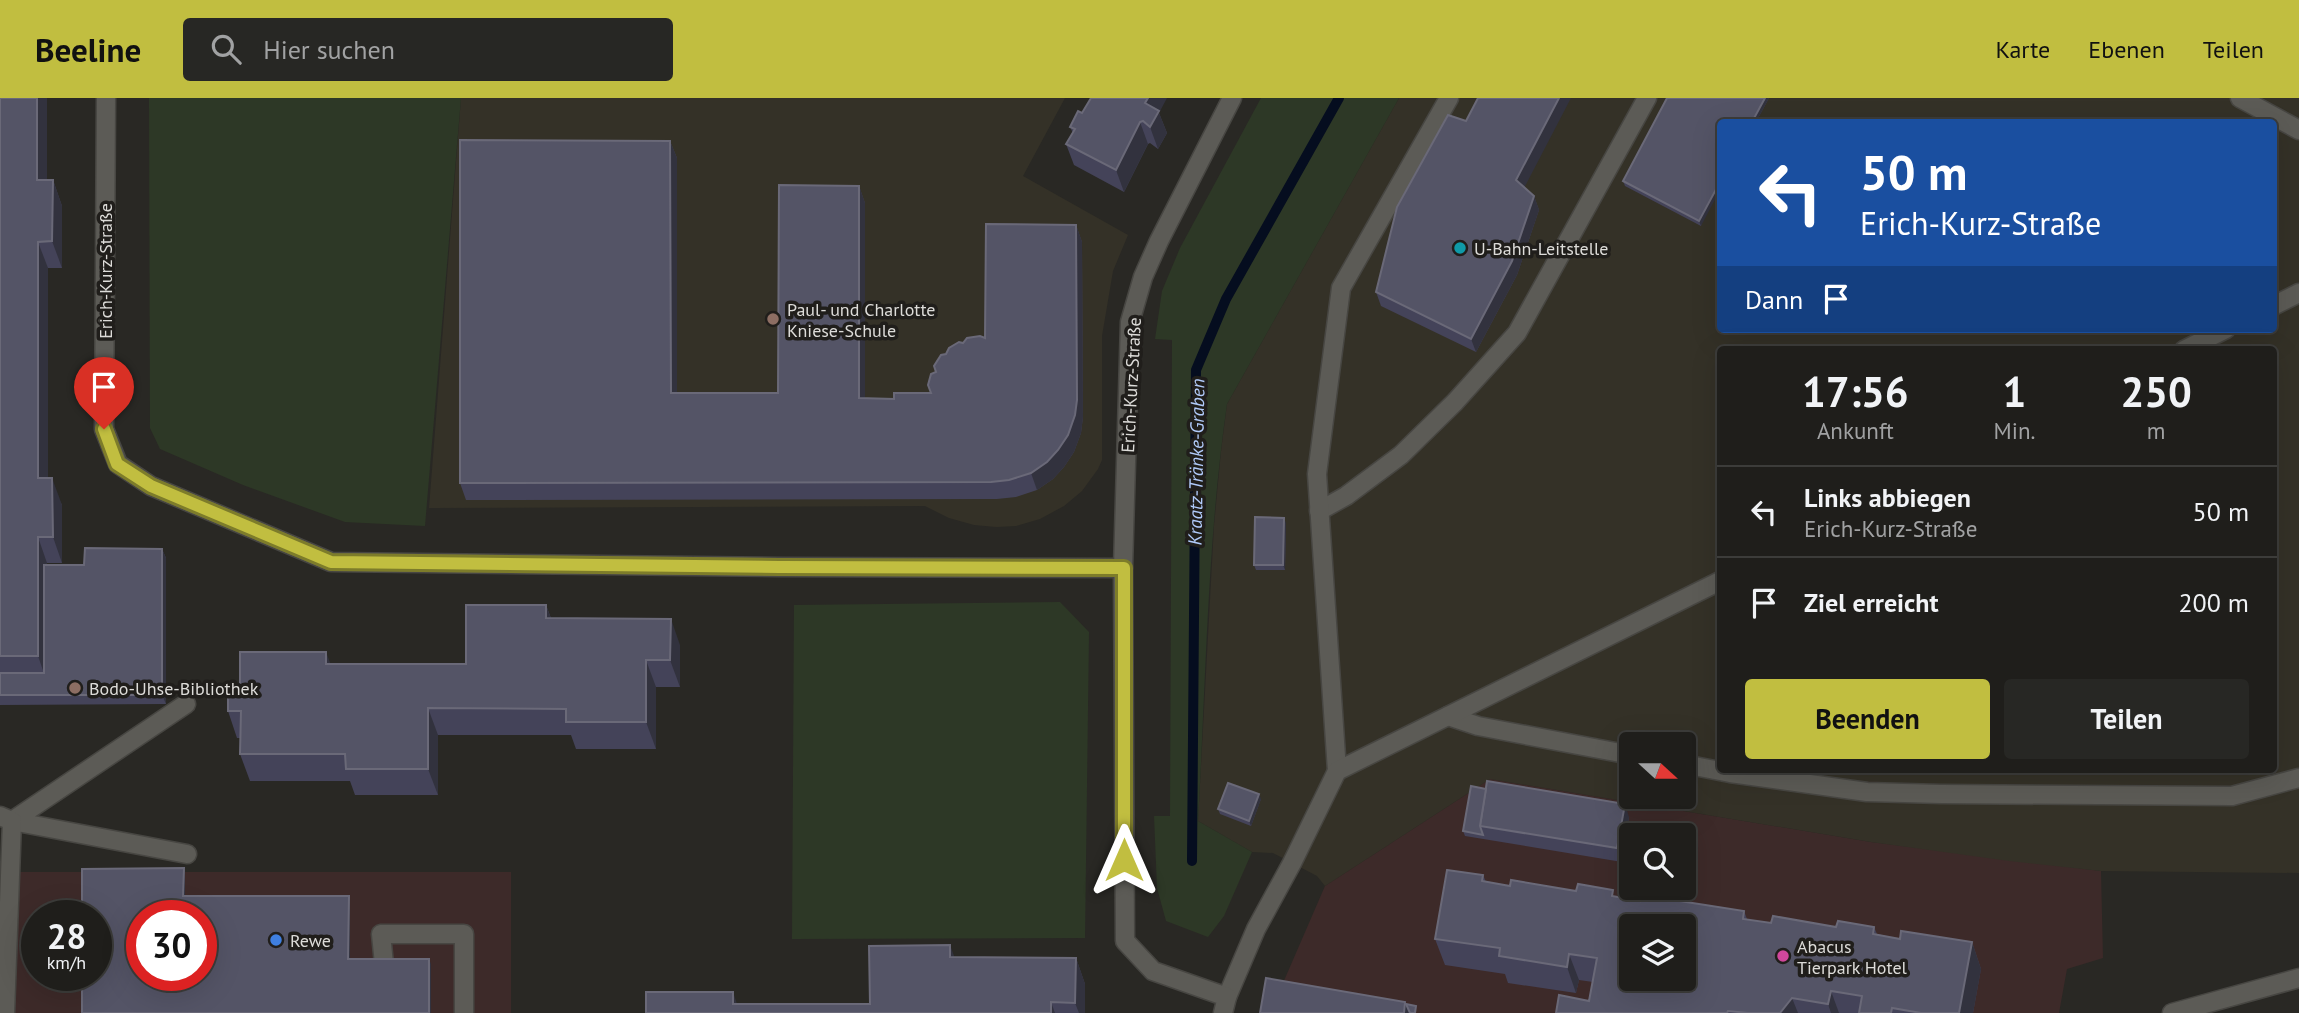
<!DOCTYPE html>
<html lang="de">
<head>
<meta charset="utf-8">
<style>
  body { margin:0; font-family:"PT Sans",sans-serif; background:#272724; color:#f1f3f6; height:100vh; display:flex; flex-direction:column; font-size:26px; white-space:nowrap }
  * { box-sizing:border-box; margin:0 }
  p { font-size:23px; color:#a1a2a3 }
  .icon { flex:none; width:38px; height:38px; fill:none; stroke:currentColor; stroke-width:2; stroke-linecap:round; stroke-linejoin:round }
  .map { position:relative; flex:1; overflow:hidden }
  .details { position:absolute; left:1717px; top:248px; width:560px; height:427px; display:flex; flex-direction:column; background:#1f1e1b; border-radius:7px; box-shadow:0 7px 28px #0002,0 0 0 2px #3c3c3a }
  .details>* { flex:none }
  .guide { position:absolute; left:1717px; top:21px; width:560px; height:214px; border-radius:7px; box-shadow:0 7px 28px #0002,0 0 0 2px #3c3c3a; background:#1a4fa0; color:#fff; overflow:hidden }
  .needle { width:46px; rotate:111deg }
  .controls { position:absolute; left:1619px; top:634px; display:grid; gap:14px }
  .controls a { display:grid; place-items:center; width:77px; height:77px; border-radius:7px; background:#1f1e1b; box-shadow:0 7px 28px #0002,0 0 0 2px #3c3c3a; font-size:35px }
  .speed { position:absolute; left:21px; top:802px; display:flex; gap:14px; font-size:35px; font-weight:700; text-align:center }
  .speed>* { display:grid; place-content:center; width:91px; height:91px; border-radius:50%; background:#1f1e1b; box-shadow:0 7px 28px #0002,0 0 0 2px #3c3c3a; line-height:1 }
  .speed small { font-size:18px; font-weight:400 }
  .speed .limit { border:10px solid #d22; background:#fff; color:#111 }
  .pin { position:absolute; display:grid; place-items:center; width:60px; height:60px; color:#fff; margin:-72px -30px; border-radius:50% 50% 50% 0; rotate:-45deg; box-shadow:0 0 7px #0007 }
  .pin .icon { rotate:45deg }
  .me { position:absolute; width:77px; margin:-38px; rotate:0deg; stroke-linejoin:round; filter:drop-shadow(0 0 5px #0008) }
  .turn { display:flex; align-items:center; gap:24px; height:147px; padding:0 28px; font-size:32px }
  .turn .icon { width:91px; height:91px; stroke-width:2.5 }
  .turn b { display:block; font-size:49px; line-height:60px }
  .then { display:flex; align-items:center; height:66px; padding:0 28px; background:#0003; gap:14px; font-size:26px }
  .eta { display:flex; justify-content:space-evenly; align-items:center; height:119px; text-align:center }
  .eta b { font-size:42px; font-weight:800; line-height:49px }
  .button { display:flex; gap:14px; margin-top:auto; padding:14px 28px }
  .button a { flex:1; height:80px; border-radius:7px; background:#c1be40; color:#111; font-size:28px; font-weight:800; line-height:80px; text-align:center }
  .button a+a { background:#272724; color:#f1f3f6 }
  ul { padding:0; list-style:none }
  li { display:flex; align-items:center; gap:21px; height:91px; padding:0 28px; border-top:2px solid #3c3c3a }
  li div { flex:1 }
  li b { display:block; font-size:26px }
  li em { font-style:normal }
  header { display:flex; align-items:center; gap:42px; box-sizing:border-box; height:98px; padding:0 35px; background:#c1be40; color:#111 }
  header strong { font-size:33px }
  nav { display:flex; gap:38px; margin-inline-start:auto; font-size:24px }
  .search { width:490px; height:63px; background:#272724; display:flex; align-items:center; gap:18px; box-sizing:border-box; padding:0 24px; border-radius:7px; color:#a1a2a3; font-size:26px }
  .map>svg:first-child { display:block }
  .commercial { fill:#3d2a29; fill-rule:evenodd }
  .built { fill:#343127; fill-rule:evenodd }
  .green { fill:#2d3826 }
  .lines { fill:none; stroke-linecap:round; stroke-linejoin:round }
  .stream { stroke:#050d1f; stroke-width:10 }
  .service-casing { stroke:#474642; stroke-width:21 }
  .pedestrian-casing { stroke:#474642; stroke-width:21 }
  .minor-casing { stroke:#474642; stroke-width:21 }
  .service { stroke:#5c5b56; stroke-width:18 }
  .pedestrian { stroke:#5c5b56; stroke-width:18 }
  .minor { stroke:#5c5b56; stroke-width:18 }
  .wall { fill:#444359 }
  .shaded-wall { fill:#32323e }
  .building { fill:#545466; stroke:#6a6978; stroke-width:2; fill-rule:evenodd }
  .route-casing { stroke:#7d7c2a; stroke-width:18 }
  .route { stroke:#c1be40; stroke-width:12 }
  .culture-dot { fill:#0f9aa8; stroke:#201e1b; stroke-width:2.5 }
  .education-dot { fill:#8d6e63; stroke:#201e1b; stroke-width:2.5 }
  .shop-dot { fill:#3f7fe0; stroke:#201e1b; stroke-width:2.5 }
  .hotel-dot { fill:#d1479c; stroke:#201e1b; stroke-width:2.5 }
  .labels { text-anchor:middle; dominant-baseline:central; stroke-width:7; stroke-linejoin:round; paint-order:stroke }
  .poi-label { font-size:18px; fill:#dddcd9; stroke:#201e1b; text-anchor:start }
  .street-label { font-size:18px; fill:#dddcd9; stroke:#201e1b }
  .water-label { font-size:19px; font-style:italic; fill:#b1cbfa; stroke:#201e1b }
</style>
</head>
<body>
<header>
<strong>Beeline</strong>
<div class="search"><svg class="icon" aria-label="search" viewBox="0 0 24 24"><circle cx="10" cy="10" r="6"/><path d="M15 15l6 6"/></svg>Hier suchen</div>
<nav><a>Karte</a><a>Ebenen</a><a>Teilen</a></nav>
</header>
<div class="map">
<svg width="2299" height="915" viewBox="0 0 2299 915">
  <rect width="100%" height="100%" fill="#292824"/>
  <g class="commercial">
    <path d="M1490,681L1871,744L2101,773L2103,860L2067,871L2059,915H1270L1325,788ZM1631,737H1684V789H1631ZM1631,828H1684V880H1631Z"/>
    <path d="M0,774H511V915H0ZM37,817H96V877H37ZM142,817H201V877H142Z"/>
  </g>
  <g class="built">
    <polygon points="461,0 1065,0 1023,78 1128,137 1113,173 1102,238 1102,362 1098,371 1082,393 1064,408 1040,421 1016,428 996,429 974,427 949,420 925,408 429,410"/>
    <path d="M1399,0H2299V775L2101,773L2009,763L1871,744L1490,681L1325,788L1317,778L1273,755L1252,754L1198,723L1214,428L1221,353L1227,306ZM1720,24H2273V231H1720ZM1720,252H2273V672H1720ZM1631,646H1684V698H1631Z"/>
  </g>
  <g class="green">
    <polygon points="149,0 461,0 425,428 345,424 243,387 160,351 150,330"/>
    <path d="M1261,0H1399L1227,306C1207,444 1206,584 1198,723L1252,754L1224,818L1208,839L1166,823L1157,790L1154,718H1170L1172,242L1155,241L1162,193L1180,150Z"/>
    <polygon points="1060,504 1089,534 1085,840 792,841 794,507"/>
  </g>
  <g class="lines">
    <polyline class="stream" points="1192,763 1196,272 1226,201 1339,0"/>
    <defs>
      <g id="service">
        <polyline points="2240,0 2299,32"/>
        <polyline points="2273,208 2299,195"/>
        <polyline points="2184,252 2226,231"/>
        <polyline points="1319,413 1346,398 1401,357 1455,304 1517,235 1647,0"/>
        <polyline points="1448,618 1478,628 1631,657"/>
        <polyline points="1684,666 1730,675 1867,694 1941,696 2232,698 2299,680"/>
        <polyline points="1337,673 1317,376 1341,190 1449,0"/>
        <polyline points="384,866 381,836 464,836 464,915"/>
        <polyline points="1227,899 1256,831 1292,765 1337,673 1720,483"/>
      </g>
      <g id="pedestrian">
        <polyline points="186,606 12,723 187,756"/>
        <polyline points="0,718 12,723 5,915"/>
      </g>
      <g id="minor">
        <polyline points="106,0 104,331 118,366 151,388 331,464 779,469 1123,470"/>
        <polyline points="1223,915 1227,899 1153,873 1125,843 1123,470 1130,224 1143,179 1159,143 1232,0"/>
        <polyline points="2172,915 2299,880"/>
      </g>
    </defs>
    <use href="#service" class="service-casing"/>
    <use href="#pedestrian" class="pedestrian-casing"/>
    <use href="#minor" class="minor-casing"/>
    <use href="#service" class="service"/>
    <use href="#pedestrian" class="pedestrian"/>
    <use href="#minor" class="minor"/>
  </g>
  <g class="wall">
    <polygon points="0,0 47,82 53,82 62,108 62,170 48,170 48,380 62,407 62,465 47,465 47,467 84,467 162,451 166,460 166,606 0,607"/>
    <polygon points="1667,0 1769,0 1756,24 1720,24 1701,128 1625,88 1623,83"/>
    <polygon points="1082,15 1159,15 1167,35 1158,51 1150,45 1148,46 1124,94 1074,67 1066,46 1073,35 1070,29"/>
    <polygon points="670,43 677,60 677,295 778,295 859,88 865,105 865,300 894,301 931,295 936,274 946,256 963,245 985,240 1076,127 1082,144 1083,319 1081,335 1074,354 1064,369 1053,381 1037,392 1016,399 997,401 466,402 460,385"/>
    <polygon points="1524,90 1534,98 1539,112 1517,177 1476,254 1381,208 1376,194"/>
    <polygon points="1286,425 1285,472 1256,472 1254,467"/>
    <polygon points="546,507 551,520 680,547 680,589 656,589 656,651 576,651 571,637 438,637 438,697 355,697 350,683 250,683 240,656 240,640 237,640 228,613 240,596 331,566 466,566"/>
    <polygon points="1471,688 1629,719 1622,764 1465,738 1463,733"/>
    <polygon points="1261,701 1251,728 1220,716 1218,711"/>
    <polygon points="1483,777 1486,784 1510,788 1616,799 1640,803 1744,813 1747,821 1771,825 1836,829 1874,829 1877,836 1900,841 1972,844 1981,871 1973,915 1556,915 1589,903 1593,884 1579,882 1576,895 1508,885 1505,876 1445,867 1435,841"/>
    <polygon points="955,859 1076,860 1085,886 1085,915 646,915 737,906 870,906"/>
  </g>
  <g class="shaded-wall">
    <polygon points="37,0 47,0 47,108 37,82"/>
    <polygon points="1148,0 1167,0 1159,15 1167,35 1158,51 1150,29 1145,5"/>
    <polygon points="1559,0 1571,0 1521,96 1516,82"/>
    <polygon points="1765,0 1769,0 1756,24 1752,24"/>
    <polygon points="1140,24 1148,46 1124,94 1116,72"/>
    <polygon points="670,43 677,60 677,312 671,295"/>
    <polygon points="53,82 62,108 62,170 52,143"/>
    <polygon points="1720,84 1720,92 1701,128 1699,123"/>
    <polygon points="859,88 865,105 865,317 859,300"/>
    <polygon points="1534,98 1539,112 1517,177 1476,254 1471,241"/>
    <polygon points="1076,127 1082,144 1083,319 1081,335 1074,354 1064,369 1053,381 1037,392 1031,375"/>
    <polygon points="38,144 48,170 48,407 38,380"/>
    <polygon points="52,380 62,407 62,465 53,439"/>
    <polygon points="1284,420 1286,425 1285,472 1283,467"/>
    <polygon points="38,439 47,465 47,584 38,558"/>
    <polygon points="162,451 166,460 166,606 162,597"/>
    <polygon points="546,507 556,534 546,520"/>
    <polygon points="671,521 680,547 680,589 670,562"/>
    <polygon points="326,554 336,580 326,566"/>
    <polygon points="646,562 656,589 656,651 646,624"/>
    <polygon points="428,610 438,637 438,697 428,671"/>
    <polygon points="1259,696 1261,701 1251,728 1249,723"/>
    <polygon points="1625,706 1629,719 1622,764 1617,750"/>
    <polygon points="184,770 185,775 185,803 183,798"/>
    <polygon points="349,798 350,803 350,866 348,861"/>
    <polygon points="1972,844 1981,871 1973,915 1959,915"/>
    <polygon points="950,847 960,874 950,859"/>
    <polygon points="1569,856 1579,882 1576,895 1567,869"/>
    <polygon points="1076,860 1085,886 1085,915 1079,915 1075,905"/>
    <polygon points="429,861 431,866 431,915 429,915"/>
    <polygon points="1831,893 1839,915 1831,915 1828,906"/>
    <polygon points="733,894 740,915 733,906"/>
    <polygon points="1792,900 1798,915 1780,915"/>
    <polygon points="1051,904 1055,915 1051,915"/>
    <polygon points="1405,904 1410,915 1404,915"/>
  </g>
  <g class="building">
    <polygon points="0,0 37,0 37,82 53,82 52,143 38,144 38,380 52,380 53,439 38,439 38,558 0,558"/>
    <polygon points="1091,0 1148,0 1145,5 1159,13 1150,29 1143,23 1140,24 1116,72 1066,46 1075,31 1070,29 1078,13 1082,15"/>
    <polygon points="1478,0 1559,0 1516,82 1534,98 1512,163 1471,241 1376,194 1397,109 1448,17 1466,23"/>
    <polygon points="1667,0 1765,0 1752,24 1720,24 1720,84 1699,123 1623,83"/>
    <polygon points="460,42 670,43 671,295 778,295 779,87 859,88 859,300 894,301 894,295 931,295 928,287 931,276 936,274 934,268 941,257 946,256 949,250 959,244 963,245 967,240 980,238 985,240 986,126 1076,127 1077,302 1075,317 1068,337 1058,352 1047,364 1031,375 1009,382 991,384 460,385"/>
    <polygon points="1255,419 1284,420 1283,467 1254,467"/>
    <polygon points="85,450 162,451 162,597 0,597 0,575 44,575 44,467 84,467"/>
    <polygon points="466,507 546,507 546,520 671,521 670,562 646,562 646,624 566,624 566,611 428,610 428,671 346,671 345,656 240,656 241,613 228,613 228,596 240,596 240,554 326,554 326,566 466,566"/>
    <polygon points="1487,683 1625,706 1617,750 1480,728"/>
    <polygon points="1228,685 1259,696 1249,723 1218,711"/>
    <polygon points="1471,688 1486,691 1480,728 1483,737 1463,733"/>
    <path d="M184,770L183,798H349L348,861H429V915H82V877H96V817H82V771ZM142,817H201V877H142Z"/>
    <path d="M1447,772L1483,777L1482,783L1510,788L1511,782L1576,793L1578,786L1613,792L1612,798L1640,803L1641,797L1744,813L1743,821L1771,825L1773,818L1836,829L1838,823L1874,829L1873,836L1900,841L1901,833L1972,844L1959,915H1921L1892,910L1891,915H1859L1862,898L1831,893L1828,906L1792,900L1780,915H1748L1728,913L1727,915H1556L1559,897L1589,903L1597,860L1569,856L1567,869L1499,858L1500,850L1435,841ZM1631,828H1684V880H1631Z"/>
    <polygon points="950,847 950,859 1076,860 1075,905 1051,904 1051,915 646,915 646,894 733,894 733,906 870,906 869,848"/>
    <polygon points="1266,880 1405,904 1404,915 1260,915"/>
    <polygon points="1406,906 1416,908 1415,915 1410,915"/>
  </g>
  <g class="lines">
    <defs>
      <polyline id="route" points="104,331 117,366 151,388 331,464 779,469 1124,470 1124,762"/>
    </defs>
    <use href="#route" class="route-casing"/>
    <use href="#route" class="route"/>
  </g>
  <circle class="culture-dot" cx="1460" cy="150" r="7"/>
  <g class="education-dot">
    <circle cx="773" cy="221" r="7"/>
    <circle cx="75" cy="590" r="7"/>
  </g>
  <circle class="shop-dot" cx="276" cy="842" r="7"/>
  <circle class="hotel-dot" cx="1783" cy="858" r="7"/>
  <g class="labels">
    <g class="poi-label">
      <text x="1474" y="150">U-Bahn-Leitstelle</text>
      <text x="787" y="211">Paul- und Charlotte<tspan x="787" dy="21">Kniese-Schule</tspan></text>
      <text x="89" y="590">Bodo-Uhse-Bibliothek</text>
      <text x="290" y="842">Rewe</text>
      <text x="1797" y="848">Abacus<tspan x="1797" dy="21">Tierpark Hotel</tspan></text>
    </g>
    <g class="street-label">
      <text transform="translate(105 173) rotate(-90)">Erich-Kurz-Straße</text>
      <text transform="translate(1131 287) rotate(-87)">Erich-Kurz-Straße</text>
    </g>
    <g class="water-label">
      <text transform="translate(1196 364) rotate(-89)">Kraatz-Tränke-Graben</text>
    </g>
  </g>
</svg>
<div class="controls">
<a><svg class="needle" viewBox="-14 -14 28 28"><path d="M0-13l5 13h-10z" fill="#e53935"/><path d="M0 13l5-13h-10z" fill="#a1a2a3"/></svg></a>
<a><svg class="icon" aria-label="search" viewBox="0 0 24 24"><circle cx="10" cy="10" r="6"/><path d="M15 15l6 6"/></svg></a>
<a><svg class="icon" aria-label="layers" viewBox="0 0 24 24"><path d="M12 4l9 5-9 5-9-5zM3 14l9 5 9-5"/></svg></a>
</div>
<div class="speed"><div>28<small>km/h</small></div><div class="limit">30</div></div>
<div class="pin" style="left:104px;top:331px;background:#d93025"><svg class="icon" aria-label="arrive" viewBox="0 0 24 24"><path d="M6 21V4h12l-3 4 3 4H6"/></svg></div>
<svg class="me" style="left:1124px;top:762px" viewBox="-20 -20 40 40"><path d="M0-17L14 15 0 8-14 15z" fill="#c1be40" stroke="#fff" stroke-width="4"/></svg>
<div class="guide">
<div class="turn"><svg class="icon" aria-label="left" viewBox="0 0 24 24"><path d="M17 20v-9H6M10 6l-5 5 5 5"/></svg><div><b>50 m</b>Erich-Kurz-Straße</div></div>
<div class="then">Dann<svg class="icon" aria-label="arrive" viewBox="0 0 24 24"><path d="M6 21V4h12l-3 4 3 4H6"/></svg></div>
</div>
<section class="details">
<div class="eta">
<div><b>17:56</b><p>Ankunft</p></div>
<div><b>1</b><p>Min.</p></div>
<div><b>250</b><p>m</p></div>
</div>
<ul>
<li><svg class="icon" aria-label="left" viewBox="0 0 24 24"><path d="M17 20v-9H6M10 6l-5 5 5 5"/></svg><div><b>Links abbiegen</b><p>Erich-Kurz-Straße</p></div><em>50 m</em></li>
<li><svg class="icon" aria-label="arrive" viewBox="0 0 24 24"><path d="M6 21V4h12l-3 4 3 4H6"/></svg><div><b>Ziel erreicht</b></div><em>200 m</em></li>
</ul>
<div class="button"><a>Beenden</a><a>Teilen</a></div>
</section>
</div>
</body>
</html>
